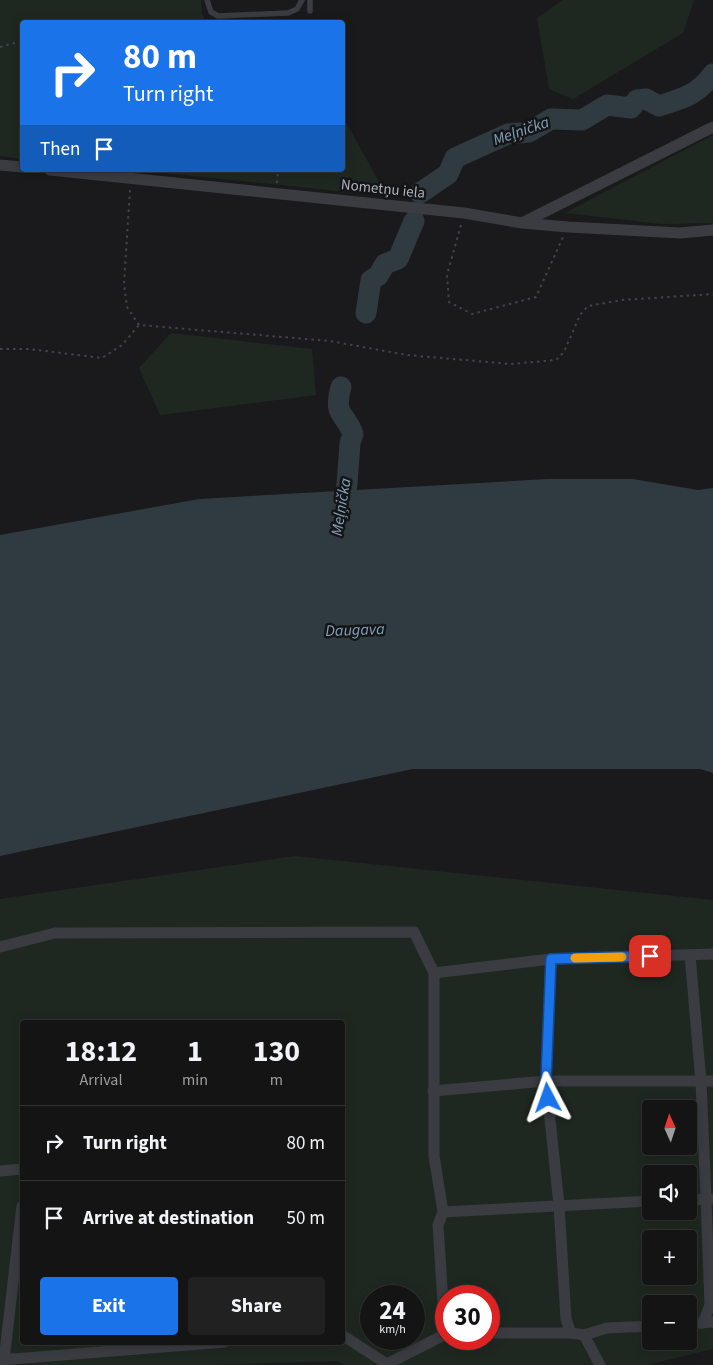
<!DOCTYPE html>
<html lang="en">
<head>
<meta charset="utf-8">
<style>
  body { margin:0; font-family:"Source Sans 3",sans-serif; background:#212122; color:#f1f3f6; height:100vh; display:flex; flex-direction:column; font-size:19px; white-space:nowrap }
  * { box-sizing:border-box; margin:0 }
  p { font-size:16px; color:#9d9ea0 }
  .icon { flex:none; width:28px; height:28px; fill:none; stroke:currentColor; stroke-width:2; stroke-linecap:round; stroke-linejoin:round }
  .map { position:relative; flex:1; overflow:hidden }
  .sheet { position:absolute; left:20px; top:1020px; width:325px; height:325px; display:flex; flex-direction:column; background:#141415; border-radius:5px; box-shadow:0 2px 12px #0003,0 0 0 1px #333334 }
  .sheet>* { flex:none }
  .top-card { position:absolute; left:20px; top:20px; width:325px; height:152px; border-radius:5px; box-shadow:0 2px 12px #0003,0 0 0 1px #333334; background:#1a73e8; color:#fff; overflow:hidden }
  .needle { width:32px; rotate:357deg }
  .buttons { position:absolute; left:642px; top:1100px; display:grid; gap:10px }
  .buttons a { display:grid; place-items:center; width:55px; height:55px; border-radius:5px; background:#141415; box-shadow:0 2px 12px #0003,0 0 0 1px #333334; font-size:25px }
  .speed { position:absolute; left:360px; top:1285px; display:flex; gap:10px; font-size:25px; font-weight:700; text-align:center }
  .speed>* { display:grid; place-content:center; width:65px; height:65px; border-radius:50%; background:#141415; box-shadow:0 2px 12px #0003,0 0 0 1px #333334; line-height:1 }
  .speed small { font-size:12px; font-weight:400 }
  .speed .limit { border:8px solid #d22; background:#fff; color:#111 }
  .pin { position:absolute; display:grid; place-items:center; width:42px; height:42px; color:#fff; margin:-21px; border-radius:10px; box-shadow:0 2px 8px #0006 }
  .me { position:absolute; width:55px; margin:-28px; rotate:356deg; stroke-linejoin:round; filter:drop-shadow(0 0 4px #0008) }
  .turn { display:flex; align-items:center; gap:18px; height:105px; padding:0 20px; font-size:22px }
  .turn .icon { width:65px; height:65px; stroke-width:2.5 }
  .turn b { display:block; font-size:35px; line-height:42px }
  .then { display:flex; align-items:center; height:48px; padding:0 20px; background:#0003; gap:10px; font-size:19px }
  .eta { display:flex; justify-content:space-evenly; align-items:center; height:85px; text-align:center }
  .eta b { font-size:30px; font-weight:700; line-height:35px }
  .cta { display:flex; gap:10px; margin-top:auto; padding:10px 20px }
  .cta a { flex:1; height:58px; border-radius:5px; background:#1a73e8; color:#fff; font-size:20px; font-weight:700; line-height:58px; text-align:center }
  .cta a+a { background:#212122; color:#f1f3f6 }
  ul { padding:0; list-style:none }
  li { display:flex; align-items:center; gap:15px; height:75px; padding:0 20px; border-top:1px solid #333334 }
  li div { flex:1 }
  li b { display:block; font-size:19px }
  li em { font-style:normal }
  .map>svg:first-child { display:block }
  .green { fill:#1f2820; fill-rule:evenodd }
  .water { fill:#2f3a41 }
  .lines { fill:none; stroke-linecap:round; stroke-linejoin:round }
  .river { stroke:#2f3a41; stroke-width:21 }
  .path { stroke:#404348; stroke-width:2; stroke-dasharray:2.5 4; stroke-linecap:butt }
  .lane { stroke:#3a3c41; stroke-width:5.5 }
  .street { stroke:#3a3c41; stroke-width:11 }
  .route-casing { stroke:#114b97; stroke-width:12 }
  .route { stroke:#1a73e8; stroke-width:9 }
  .slow { stroke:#f59e0b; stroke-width:9 }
  .labels { text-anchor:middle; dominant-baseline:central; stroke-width:5; stroke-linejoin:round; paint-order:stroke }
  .street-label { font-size:15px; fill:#acb1bc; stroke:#151517 }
  .water-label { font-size:16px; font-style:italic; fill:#82a1b8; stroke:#151517 }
</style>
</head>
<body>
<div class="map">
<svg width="713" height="1365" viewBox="0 0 713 1365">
  <rect width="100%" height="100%" fill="#1a1a1c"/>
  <g class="green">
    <polygon points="0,0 201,0 202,14 206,22 22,22 22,159 0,156"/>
    <polygon points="563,0 694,0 683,33 573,99 549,89 537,18"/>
    <polygon points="343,117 387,196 134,170 342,170"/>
    <polygon points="713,135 713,223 661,224 565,213"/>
    <polygon points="171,333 312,349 316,395 160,415 139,368"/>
    <path d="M295,856L713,900V1349L647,1365H344L337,1361L210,1365H0V899ZM22,1022H342V1342H22ZM651,1109H689V1146H651ZM651,1174H689V1211H651ZM651,1239H689V1276H651ZM371,1296H414V1339H371ZM446,1296H489V1339H446ZM651,1304H689V1341H651Z"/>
  </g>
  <polygon class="water" points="547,479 633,479 698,490 713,488 713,773 700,769 413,769 0,856 0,535 199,499"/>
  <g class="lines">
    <g class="river">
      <path d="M420,193L448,174L455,158L508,134L529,132L551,119L582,120L607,105L631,108L637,100L646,99L659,106C684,98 697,95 713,74"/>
      <polyline points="366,313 371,280 378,276 385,264 398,259 414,221"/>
      <path d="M341,387C333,418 345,411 353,434L350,443L347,484L341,518"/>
    </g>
    <g class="path">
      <polyline points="304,22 307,18"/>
      <polyline points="0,47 22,41"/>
      <polyline points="277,183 278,170"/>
      <polyline points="130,190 124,284 127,307 139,325 330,341 407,355 511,364 556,360 564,352 580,315 588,306 622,300 713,294"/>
      <polyline points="461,225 447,275 449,302 472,314 536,297 563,237"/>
      <polyline points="0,349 29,349 102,358 122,345 139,325"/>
    </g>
    <g class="lane">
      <polyline points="207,0 211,12 218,16 288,13 297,9 302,0"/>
      <polyline points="310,11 310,0"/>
    </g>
    <g class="street">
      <polyline points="0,165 22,167"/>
      <polyline points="50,170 464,213 522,223 568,227 680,233 713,230"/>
      <polyline points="524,222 713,127"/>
      <polyline points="0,947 55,933 414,932 434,973 551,959 713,954"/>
      <polyline points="690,955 701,1082 706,1199 710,1305 703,1323"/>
      <polyline points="551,959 546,1081 559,1205 566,1319 571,1333"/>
      <polyline points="434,973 434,1156 443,1212 438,1225 445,1334"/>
      <polyline points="433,1091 546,1081 713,1081"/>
      <polyline points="0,1171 22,1169"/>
      <polyline points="689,1200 711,1199"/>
      <polyline points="443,1212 651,1201"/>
      <polyline points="689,1324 713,1322"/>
      <polyline points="489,1333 571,1333 584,1335 607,1328 651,1326"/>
      <polyline points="342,1335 387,1364 446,1334"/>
      <polyline points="584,1335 600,1365"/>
      <polyline points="0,1360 225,1342"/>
      <polyline points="4,1360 22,1206"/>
    </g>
  </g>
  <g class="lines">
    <defs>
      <polyline id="route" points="548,1098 546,1081 551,959 650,956"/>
    </defs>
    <use href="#route" class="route-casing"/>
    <use href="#route" class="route"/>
    <polyline class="slow" points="575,958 622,957"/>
  </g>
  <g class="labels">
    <g class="street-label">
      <text transform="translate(383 189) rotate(6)">Nometņu iela</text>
    </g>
    <g class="water-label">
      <text transform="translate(521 131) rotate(-19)">Meļņička</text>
      <text transform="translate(341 507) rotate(-81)">Meļņička</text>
      <text transform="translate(355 630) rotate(-2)">Daugava</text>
    </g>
  </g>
</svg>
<div class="buttons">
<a><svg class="needle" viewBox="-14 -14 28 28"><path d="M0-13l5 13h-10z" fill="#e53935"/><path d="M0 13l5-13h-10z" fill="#9d9ea0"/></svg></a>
<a><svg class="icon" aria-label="sound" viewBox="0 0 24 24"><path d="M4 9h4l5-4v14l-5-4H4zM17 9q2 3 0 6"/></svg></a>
<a>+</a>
<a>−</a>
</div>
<div class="speed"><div>24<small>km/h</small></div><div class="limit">30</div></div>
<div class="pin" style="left:650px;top:956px;background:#d93025"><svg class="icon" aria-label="arrive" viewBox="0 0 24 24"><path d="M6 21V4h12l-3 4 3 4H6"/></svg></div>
<svg class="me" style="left:548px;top:1098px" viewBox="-20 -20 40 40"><path d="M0-17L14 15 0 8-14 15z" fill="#1a73e8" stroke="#fff" stroke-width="4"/></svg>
<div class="top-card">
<div class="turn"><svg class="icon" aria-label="right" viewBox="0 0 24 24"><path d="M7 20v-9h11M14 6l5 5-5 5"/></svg><div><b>80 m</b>Turn right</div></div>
<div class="then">Then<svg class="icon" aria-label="arrive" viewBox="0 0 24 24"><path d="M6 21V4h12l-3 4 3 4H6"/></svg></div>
</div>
<section class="sheet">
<div class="eta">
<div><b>18:12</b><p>Arrival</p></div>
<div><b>1</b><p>min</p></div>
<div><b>130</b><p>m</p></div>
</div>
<ul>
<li><svg class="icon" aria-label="right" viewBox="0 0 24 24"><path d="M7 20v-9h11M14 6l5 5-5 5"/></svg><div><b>Turn right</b></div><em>80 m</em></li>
<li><svg class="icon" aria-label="arrive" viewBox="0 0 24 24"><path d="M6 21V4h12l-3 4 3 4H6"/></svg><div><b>Arrive at destination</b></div><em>50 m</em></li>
</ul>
<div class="cta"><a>Exit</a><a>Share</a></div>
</section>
</div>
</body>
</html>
